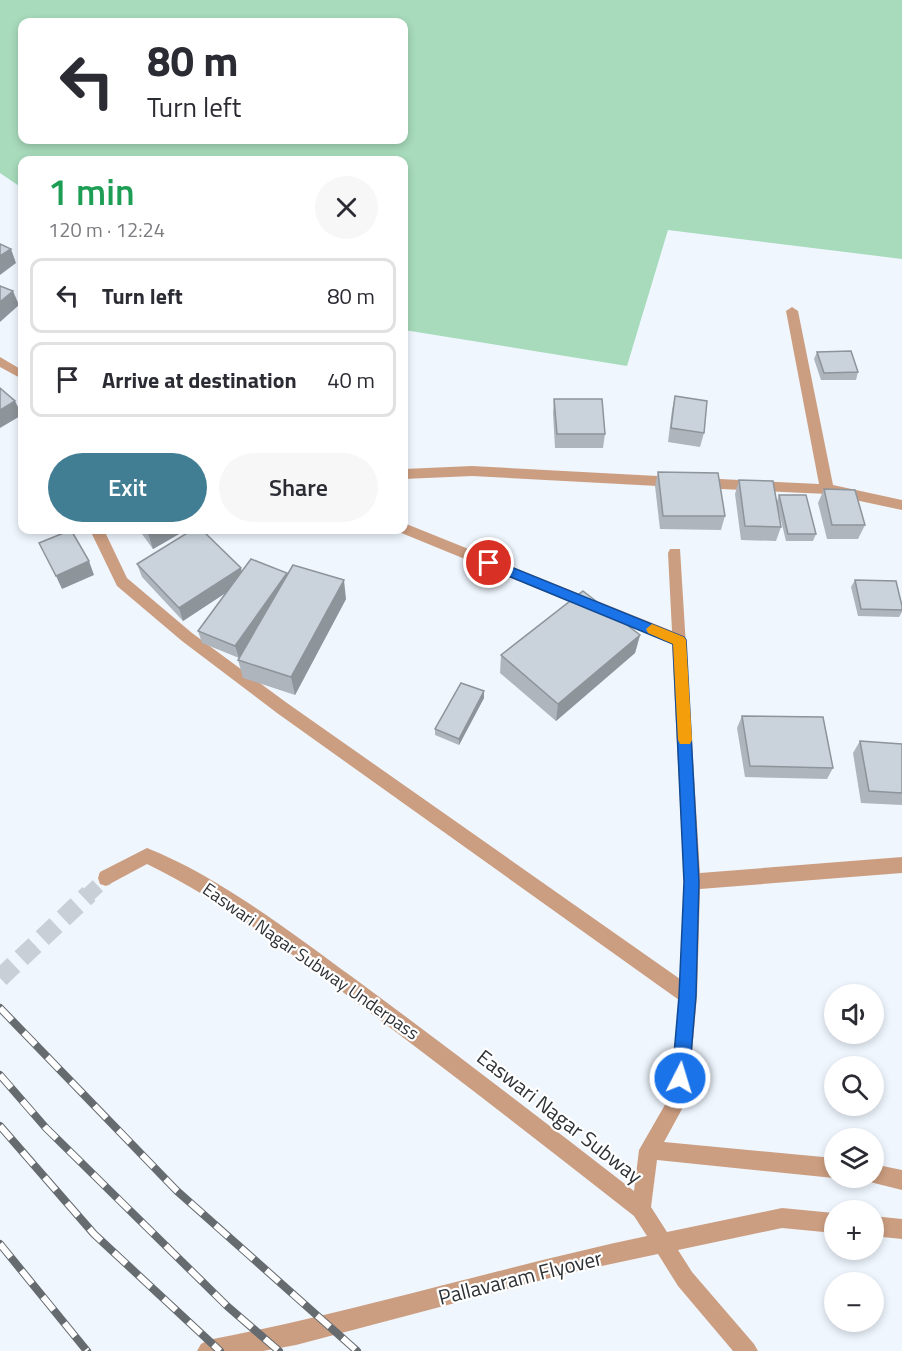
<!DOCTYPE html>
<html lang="en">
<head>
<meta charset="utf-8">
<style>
  body { margin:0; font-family:"Titillium Web",sans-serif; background:#f7f7f7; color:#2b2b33; height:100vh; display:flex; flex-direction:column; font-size:22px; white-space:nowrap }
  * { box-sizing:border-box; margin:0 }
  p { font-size:20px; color:#7c7c81 }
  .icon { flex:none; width:33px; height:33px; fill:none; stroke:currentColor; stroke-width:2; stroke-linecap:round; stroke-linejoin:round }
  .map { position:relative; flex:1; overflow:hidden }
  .drawer { position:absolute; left:18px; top:156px; width:390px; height:378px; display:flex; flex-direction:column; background:#fff; border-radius:12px; box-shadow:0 3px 9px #0003 }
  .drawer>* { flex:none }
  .guide { position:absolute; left:18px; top:18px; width:390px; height:126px; border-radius:12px; box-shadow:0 3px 9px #0003; background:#fff; color:#2b2b33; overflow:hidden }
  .fabs { position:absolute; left:824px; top:984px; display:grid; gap:12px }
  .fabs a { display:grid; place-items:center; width:60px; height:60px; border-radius:50%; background:#fff; box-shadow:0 3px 9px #0003; font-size:30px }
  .pin { position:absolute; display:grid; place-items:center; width:51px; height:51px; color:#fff; margin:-26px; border:3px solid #fff; border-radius:50%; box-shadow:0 2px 6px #0007 }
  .me { position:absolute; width:66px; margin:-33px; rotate:5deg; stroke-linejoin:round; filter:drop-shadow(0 0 4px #0008) }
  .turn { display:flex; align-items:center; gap:21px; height:126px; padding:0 30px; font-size:27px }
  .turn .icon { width:78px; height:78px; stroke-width:2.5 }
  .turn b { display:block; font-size:42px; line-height:51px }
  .round { display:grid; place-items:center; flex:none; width:63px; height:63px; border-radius:32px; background:#f7f7f7 }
  .head { display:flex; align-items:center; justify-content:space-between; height:102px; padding:0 30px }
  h1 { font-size:36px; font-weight:600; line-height:45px; color:#1e9e55 }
  .action { display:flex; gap:12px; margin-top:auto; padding:12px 30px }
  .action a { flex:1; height:69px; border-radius:36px; background:#417e94; color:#fff; font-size:24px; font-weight:600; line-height:69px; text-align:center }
  .action a+a { background:#f7f7f7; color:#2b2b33 }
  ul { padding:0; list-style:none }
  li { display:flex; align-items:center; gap:18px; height:75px; margin:0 12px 9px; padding:0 18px; border:3px solid #e1e1e2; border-radius:12px }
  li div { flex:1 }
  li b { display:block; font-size:22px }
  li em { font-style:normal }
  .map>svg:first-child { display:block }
  .green { fill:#a7dbbb; fill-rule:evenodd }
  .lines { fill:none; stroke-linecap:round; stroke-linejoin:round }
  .minor-tunnel-far1 { stroke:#c8cfd6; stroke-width:15; stroke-dasharray:15 8; stroke-linecap:butt }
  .minor-tunnel { stroke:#c8cfd6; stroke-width:19; stroke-dasharray:19 10; stroke-linecap:butt }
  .minor { fill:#cc9e81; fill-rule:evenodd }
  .rail-casing { stroke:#666b6f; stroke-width:8 }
  .rail { stroke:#fff; stroke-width:6; stroke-dasharray:17; stroke-linecap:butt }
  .wall { fill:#aeb5bd }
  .shaded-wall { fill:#8d949a }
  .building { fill:#cad3dc; stroke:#8d949a; stroke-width:1.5 }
  .route { fill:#1a73e8; stroke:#114b97; stroke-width:1.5 }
  .slow { fill:#f59e0b }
  .labels { text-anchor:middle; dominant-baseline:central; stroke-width:4.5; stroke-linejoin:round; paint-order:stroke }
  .street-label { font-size:18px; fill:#2e3235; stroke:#fff }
  .near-street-label { font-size:21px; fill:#2e3235; stroke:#fff }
</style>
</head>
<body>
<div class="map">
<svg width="902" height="1351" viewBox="0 0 902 1351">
  <rect width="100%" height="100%" fill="#eff6fe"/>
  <path class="green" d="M0,0H902V259L668,230L627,366L404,330V160H22V188L0,173ZM22,22H404V140H22Z"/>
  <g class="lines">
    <polyline class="minor-tunnel-far1" points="87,896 106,878"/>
    <polyline class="minor-tunnel" points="0,978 89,894"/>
    <g class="minor">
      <polygon points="792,307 798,311 833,485 902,500 902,510 827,494 700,488 693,483 700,478 819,484 786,311"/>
      <polygon points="0,357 22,370 22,379 0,367"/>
      <polygon points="472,466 676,477 683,482 676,487 472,476 404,479 404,469"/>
      <path d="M404,523L672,631L668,553L670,549H680L700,873L902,857V873L700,889L697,996L688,1098L664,1142L834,1158V1178L657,1160L651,1207L667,1232L782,1208L834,1213V1233L782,1228L678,1250L692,1272L754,1344L758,1351H733L678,1286L658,1254L569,1273L296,1345L263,1351H197L201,1344L208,1340C356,1312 500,1267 647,1236L634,1216C542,1144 450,1072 356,1002C289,952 223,901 147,864L106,886L100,884L98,878L100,872L147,848C218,876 289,931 351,976C446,1046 540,1118 634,1191L639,1150L670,1096L679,1000L277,713L182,641L117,586L90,530H104L127,578L192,633L287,703L680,979L684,882L672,644L399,532L398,530H404Z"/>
      <polygon points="873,1164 902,1170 902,1190 866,1181 865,1178 873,1178"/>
      <polygon points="873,1216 902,1219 902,1239 873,1236"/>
    </g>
    <defs>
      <g id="rail">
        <polyline points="0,1008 177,1191 357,1351"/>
        <polyline points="0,1075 46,1128 227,1306 279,1351"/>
        <polyline points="0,1126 94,1234 220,1351"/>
        <polyline points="0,1244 87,1351"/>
      </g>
    </defs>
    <use href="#rail" class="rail-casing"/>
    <use href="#rail" class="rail"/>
  </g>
  <g class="wall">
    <polygon points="817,352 858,372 856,380 821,380 814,359"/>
    <polygon points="675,396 704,433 700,447 668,442 672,410"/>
    <polygon points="554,399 605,434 603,448 555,448 553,413"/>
    <polygon points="658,472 725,516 721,530 660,529 655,486"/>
    <polygon points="739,480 777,501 779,495 816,534 813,541 786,541 778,508 781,527 776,541 741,540 735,494"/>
    <polygon points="824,489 865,525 858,539 827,539 818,503"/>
    <polygon points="139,530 186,530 153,549"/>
    <polygon points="137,564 241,568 241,571 287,575 346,599 295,695 243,678 238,660 239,658 202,643 198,631 225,593 183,621 142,577"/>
    <polygon points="855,580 902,606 902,612 899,617 858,616 851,587"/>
    <polygon points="640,635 635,653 556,721 500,673 501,655"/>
    <polygon points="484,691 484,698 459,745 435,735 435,729"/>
    <polygon points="742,716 833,768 827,779 745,777 737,728"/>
    <polygon points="860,741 902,744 902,805 861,803 853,753"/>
  </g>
  <g class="shaded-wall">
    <polygon points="11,249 16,263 0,275 0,256"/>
    <polygon points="13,291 19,305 0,322 0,302"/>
    <polygon points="15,401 22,415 0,428 0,410"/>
    <polygon points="147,530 186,530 153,549"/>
    <polygon points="89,561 94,575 62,589 56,576"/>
    <polygon points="241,568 244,581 183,621 179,608"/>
    <polygon points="287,573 289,586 239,658 235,646"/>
    <polygon points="344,580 346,599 295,695 291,677"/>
    <polygon points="640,635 635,653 556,721 558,704"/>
    <polygon points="484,691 484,698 459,745 459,739"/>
  </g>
  <g class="building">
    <polygon points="0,244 11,249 0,256"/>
    <polygon points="0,286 13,291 0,302"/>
    <polygon points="851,351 858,372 824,373 817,352"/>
    <polygon points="0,388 15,401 0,410"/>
    <polygon points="675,396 707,401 704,433 671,428"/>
    <polygon points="554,399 602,399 605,434 557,434"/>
    <polygon points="658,472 718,473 725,516 663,516"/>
    <polygon points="739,480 773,481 781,527 745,526"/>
    <polygon points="824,489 855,490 865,525 832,525"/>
    <polygon points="779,495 806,495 816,534 788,534"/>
    <polygon points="71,530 89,561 56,576 39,543"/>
    <polygon points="192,530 202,530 241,568 179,608 137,564"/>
    <polygon points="251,559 287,573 235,646 198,631"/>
    <polygon points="293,565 344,580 291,677 238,660"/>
    <polygon points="855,580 896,581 902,606 902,610 861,609"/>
    <polygon points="583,591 640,635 558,704 501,655"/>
    <polygon points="461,683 484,691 459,739 435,729"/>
    <polygon points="742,716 823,717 833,768 750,766"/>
    <polygon points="860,741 902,744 902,793 869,791"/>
  </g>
  <polygon class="route" points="489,558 684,637 686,640 699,882 696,996 689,1078 686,1084 680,1086 674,1084 672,1078 679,996 684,882 673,644 484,566 482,563 484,559"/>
  <polygon class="slow" points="652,624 684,637 686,640 692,740 690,744 680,744 678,740 673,644 648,633 646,629"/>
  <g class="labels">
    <g class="street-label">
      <text transform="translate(311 961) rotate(35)">Easwari Nagar Subway Underpass</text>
    </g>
    <g class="near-street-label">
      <text transform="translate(560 1116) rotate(38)">Easwari Nagar Subway</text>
      <text transform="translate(520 1277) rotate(-14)">Pallavaram Flyover</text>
    </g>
  </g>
</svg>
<div class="fabs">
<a><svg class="icon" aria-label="sound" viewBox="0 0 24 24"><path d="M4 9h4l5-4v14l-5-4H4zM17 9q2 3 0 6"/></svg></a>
<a><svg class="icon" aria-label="search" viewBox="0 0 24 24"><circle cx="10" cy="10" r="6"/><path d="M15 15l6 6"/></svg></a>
<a><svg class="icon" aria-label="layers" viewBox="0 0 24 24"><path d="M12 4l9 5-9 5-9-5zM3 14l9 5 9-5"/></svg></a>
<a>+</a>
<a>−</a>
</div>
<div class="pin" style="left:489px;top:563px;background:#d93025"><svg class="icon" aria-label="arrive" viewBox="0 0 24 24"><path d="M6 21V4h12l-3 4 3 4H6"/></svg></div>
<svg class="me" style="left:680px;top:1078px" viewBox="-20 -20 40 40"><circle r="17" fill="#1a73e8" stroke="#fff" stroke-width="3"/><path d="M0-11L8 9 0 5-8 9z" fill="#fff"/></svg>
<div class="guide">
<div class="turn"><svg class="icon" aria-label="left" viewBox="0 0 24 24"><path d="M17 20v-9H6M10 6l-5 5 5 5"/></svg><div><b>80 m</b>Turn left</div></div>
</div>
<section class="drawer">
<div class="head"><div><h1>1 min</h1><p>120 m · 12:24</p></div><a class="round"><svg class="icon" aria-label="close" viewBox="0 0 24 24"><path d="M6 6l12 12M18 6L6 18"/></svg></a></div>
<ul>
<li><svg class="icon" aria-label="left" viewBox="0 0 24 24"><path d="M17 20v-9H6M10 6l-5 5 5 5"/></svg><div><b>Turn left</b></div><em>80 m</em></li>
<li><svg class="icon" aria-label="arrive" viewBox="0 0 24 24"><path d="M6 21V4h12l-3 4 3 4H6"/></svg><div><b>Arrive at destination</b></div><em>40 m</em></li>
</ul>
<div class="action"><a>Exit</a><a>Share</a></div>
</section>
</div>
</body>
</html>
